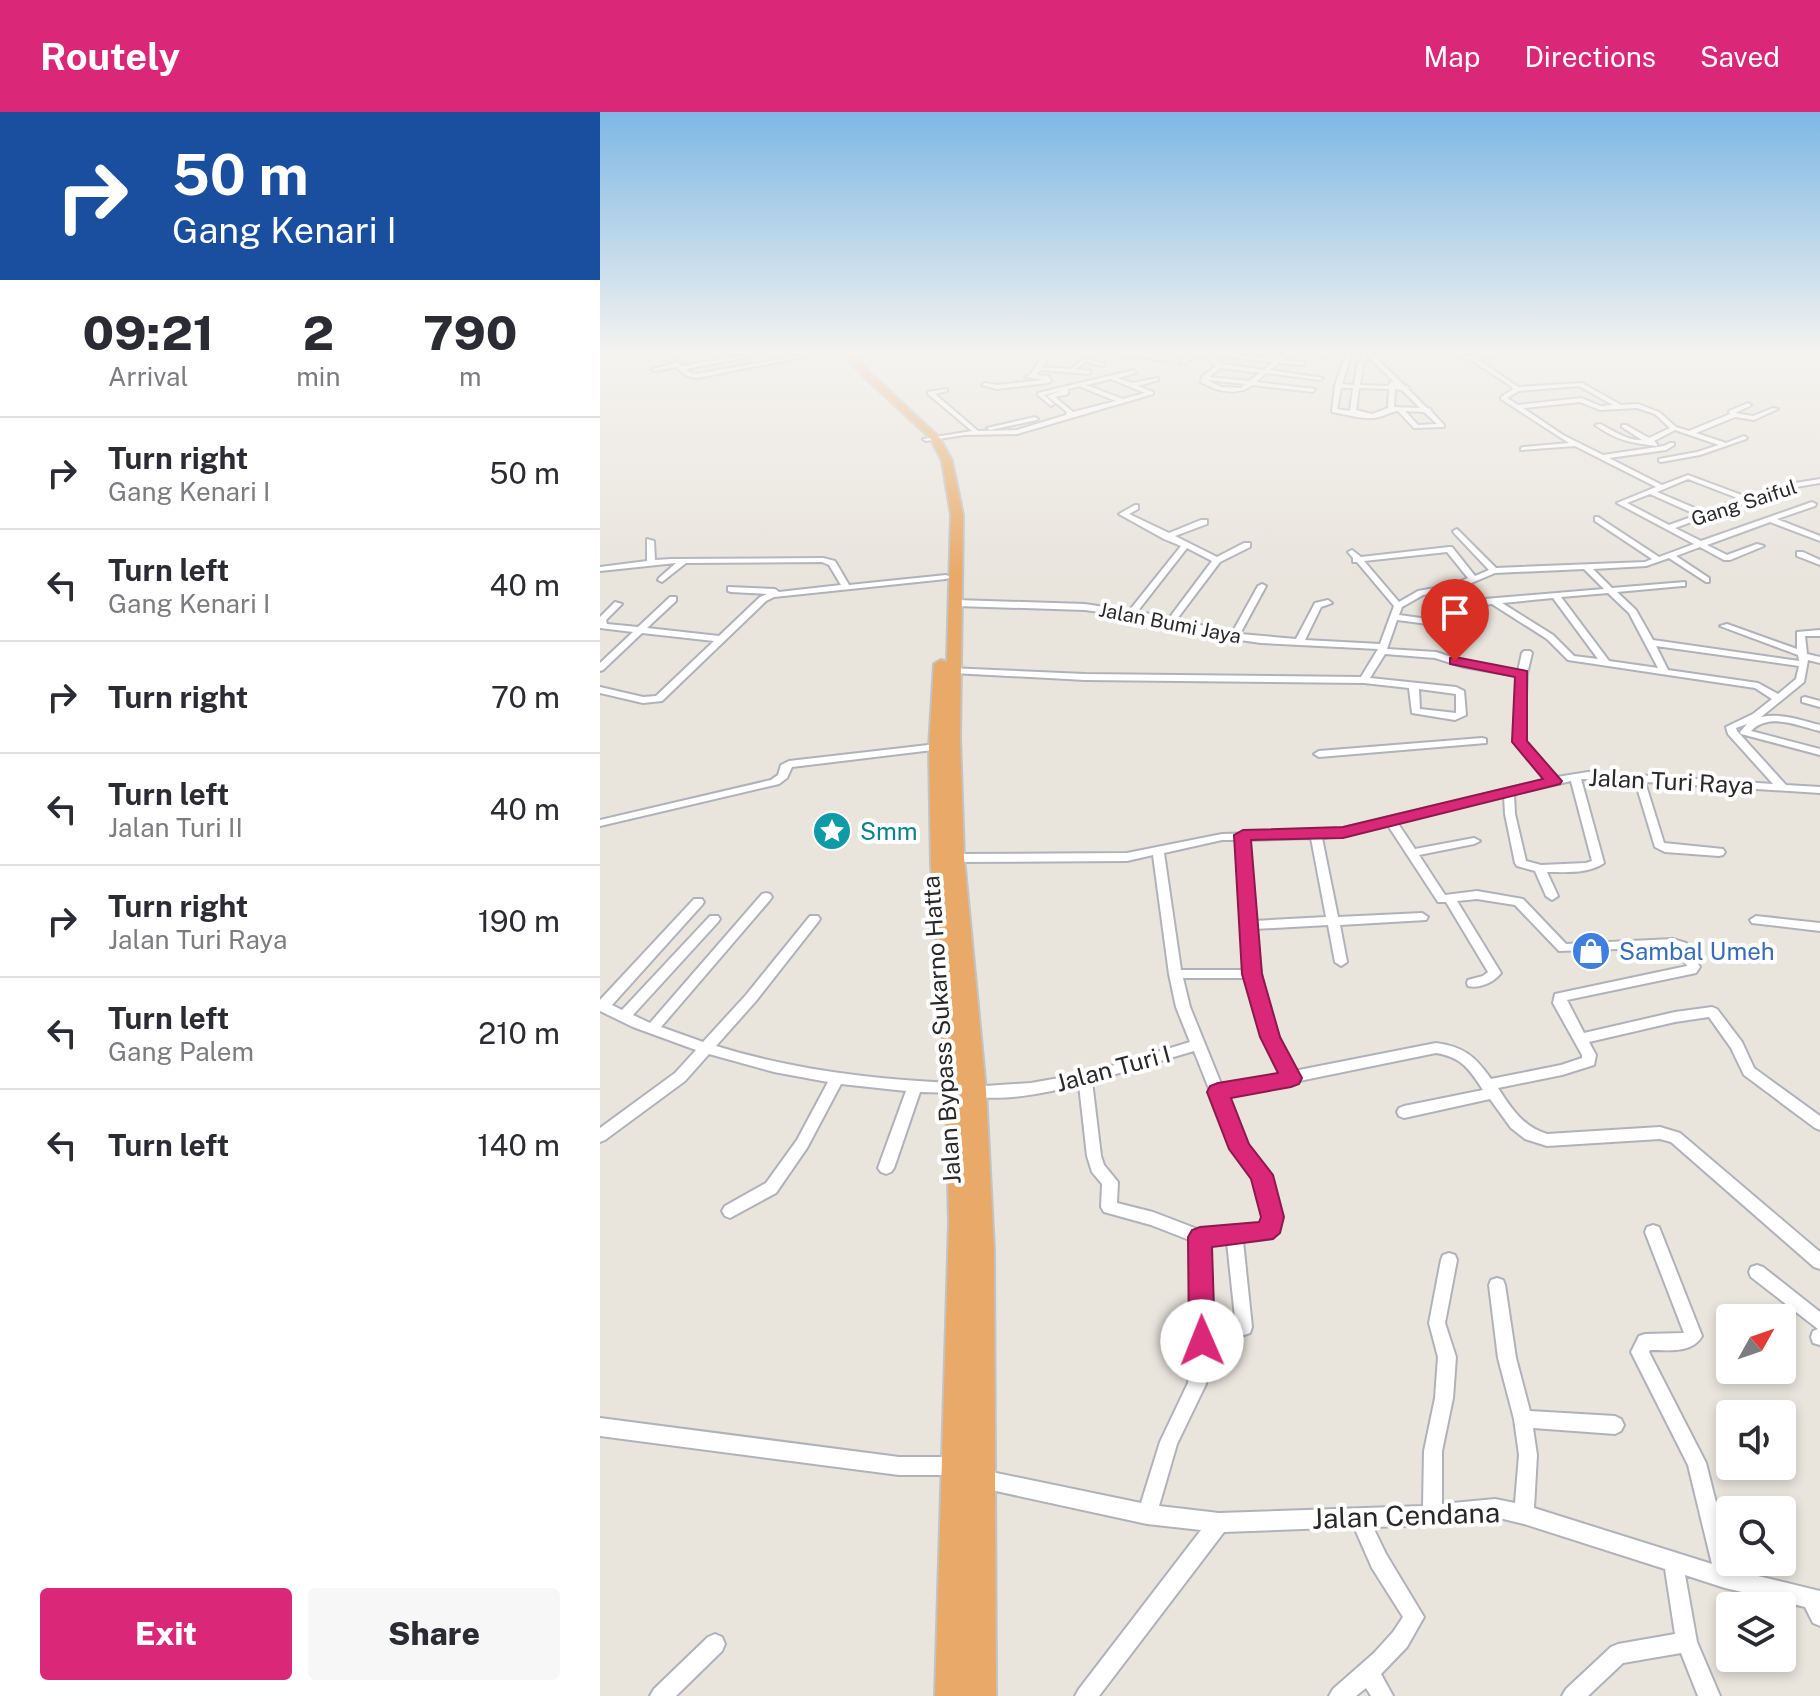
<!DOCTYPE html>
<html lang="en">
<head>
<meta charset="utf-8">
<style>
  body { margin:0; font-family:"Public Sans",sans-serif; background:#f7f7f7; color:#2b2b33; height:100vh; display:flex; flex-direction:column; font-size:30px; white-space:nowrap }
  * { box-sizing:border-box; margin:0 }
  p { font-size:26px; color:#7c7c81 }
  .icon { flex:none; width:44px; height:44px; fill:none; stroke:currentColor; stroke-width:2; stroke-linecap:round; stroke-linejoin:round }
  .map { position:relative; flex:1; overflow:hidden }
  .drawer { display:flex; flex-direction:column; background:#fff; width:600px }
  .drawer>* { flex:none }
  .top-card { background:#1a4fa0; color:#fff; overflow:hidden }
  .needle { width:52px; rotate:50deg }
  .buttons { position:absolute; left:1116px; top:1192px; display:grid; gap:16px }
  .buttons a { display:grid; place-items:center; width:80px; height:80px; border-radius:8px; background:#fff; box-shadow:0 4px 12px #0003; font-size:40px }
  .pin { position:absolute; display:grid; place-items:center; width:68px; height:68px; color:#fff; margin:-82px -34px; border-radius:50% 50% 50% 0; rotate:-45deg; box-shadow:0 0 8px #0007 }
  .pin .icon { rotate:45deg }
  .me { position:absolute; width:88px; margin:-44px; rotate:359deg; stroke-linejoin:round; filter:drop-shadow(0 0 6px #0008) }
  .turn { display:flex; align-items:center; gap:28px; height:168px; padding:0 40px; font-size:36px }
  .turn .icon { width:104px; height:104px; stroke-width:2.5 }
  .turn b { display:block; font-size:56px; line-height:68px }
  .eta { display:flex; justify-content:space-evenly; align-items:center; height:136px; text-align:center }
  .eta b { font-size:48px; font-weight:800; line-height:56px }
  .action { display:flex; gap:16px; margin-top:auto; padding:16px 40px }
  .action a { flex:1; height:92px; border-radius:8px; background:#db2777; color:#fff; font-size:32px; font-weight:800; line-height:92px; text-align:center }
  .action a+a { background:#f7f7f7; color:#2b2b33 }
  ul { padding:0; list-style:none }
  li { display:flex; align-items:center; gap:24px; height:112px; padding:0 40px; border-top:2px solid #e1e1e2 }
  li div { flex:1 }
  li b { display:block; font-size:30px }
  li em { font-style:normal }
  header { display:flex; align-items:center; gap:48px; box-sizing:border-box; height:112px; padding:0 40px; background:#db2777; color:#fff }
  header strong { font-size:38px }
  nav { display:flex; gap:44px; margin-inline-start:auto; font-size:28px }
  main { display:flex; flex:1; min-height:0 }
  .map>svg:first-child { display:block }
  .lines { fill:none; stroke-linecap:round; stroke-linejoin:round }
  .minor-casing { stroke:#b0b2bb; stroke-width:4 }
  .highway-casing { stroke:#c3c3c3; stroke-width:4 }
  .minor { fill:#fff; fill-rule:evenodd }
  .highway { fill:#e9a968; fill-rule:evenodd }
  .route { fill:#db2777; stroke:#8e194d; stroke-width:2 }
  .labels { text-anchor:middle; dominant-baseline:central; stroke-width:8; stroke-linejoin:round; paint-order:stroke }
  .far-street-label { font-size:20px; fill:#292929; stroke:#fff }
  .street-label { font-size:24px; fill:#292929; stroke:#fff }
  .culture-label { font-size:24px; fill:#0d838f; stroke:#fff; text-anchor:start }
  .shop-label { font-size:24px; fill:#366cbe; stroke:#fff; text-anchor:start }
  .near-street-label { font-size:28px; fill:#292929; stroke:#fff }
</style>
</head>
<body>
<header>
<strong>Routely</strong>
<nav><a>Map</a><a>Directions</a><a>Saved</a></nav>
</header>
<main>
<section class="drawer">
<div class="top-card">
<div class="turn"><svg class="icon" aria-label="right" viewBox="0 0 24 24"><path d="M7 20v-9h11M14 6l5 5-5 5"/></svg><div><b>50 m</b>Gang Kenari I</div></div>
</div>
<div class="eta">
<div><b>09:21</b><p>Arrival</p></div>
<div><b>2</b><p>min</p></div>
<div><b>790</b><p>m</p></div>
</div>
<ul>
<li><svg class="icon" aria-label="right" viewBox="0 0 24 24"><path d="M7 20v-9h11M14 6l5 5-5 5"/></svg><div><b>Turn right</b><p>Gang Kenari I</p></div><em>50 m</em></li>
<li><svg class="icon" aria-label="left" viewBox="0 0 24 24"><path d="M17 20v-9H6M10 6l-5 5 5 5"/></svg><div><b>Turn left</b><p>Gang Kenari I</p></div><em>40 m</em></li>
<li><svg class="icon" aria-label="right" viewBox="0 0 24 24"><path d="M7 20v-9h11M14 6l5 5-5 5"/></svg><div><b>Turn right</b></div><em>70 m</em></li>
<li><svg class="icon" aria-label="left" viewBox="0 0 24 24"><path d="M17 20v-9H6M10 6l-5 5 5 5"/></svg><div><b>Turn left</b><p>Jalan Turi II</p></div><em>40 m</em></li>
<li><svg class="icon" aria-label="right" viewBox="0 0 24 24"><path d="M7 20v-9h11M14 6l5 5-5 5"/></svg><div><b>Turn right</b><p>Jalan Turi Raya</p></div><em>190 m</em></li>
<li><svg class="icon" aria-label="left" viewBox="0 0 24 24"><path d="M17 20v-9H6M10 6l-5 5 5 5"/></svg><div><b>Turn left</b><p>Gang Palem</p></div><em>210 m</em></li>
<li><svg class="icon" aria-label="left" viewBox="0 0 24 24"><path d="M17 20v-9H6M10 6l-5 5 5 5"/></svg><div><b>Turn left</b></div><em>140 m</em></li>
</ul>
<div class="action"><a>Exit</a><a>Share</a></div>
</section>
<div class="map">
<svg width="1220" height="1584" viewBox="0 0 1220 1584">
  <rect width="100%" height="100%" fill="#e9e5dd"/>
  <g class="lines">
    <defs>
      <g id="minor">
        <polygon points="55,241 68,241 82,244 79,246"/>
        <polygon points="158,241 169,241 86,257 91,261 97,262 213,241 224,241 97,266 87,264 76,255 55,259 52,257 73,252 75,249 82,254"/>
        <polygon points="445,241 451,241 442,255 471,257 485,246 505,252 502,254 486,250 475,257 491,259 489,262 440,258 436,263 448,264 451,269 448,271 397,277 382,273 385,271 397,273 444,268 425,265 430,263"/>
        <polygon points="508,241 519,241 535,245 532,247"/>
        <polygon points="539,241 565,245 576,241 583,241 566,249 537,244"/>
        <path d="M598,241H620L677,247L685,241H691L683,248L703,250L705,253L679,251L670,258L723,266L720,268L666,261L656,270L715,277L713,280L652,273C637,285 616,279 601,270L602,265L616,254L603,242L584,251L579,250ZM611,243L673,250L664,258L622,252ZM621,256L660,261L649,269L609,265ZM607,268L645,272L641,276L621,275Z"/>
        <polygon points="709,241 724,241 731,243 728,245"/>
        <path d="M746,241H752L742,272L754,273L757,253L764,241H771L805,274L809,275L808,277L827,296L831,297V299L844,313V315L814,316L798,299C789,300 782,306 772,306C761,307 744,302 732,300L735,274ZM768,244L794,270H790L789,274L760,273L763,253ZM741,276H753L750,299L737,297ZM759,276L789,277L788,296L772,302L756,298ZM795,277L802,278L820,296L794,295ZM805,299L824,300L837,312L818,313Z"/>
        <path d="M848,241L867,244L915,241L912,243L876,246L918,275L982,271L1021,293L1038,292L1059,300L1076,315L1089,319L1130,302L1129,299L1148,291L1151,293L1150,294L1135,301L1153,304L1173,296L1178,297L1154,308L1135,305L1096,321L1126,331L1144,324L1147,326L1146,327L1100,343L1061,350L1059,349V347L1097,340L1119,333L1075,318L1054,329L1057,332V334C1033,331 1017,329 995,313L1000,312C1014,319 1027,329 1042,328L1022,315V313H1026L1049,326L1070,316L1055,302L1037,296L1000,298L980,290L923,296L963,323L1003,343L1064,334L1070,331H1074V333L1066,338L1009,346L1062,373L1088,363L1147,385L1177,374L1220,367V371L1178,378L1075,416L1101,429L1212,390L1216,392L1215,394L1177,407L1220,424V429L1170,410L1107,433L1127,443L1157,432L1164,434L1130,448H1124L1100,435L1076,444L1109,466V470H1106L1069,446L1046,454L993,457L1012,476L1085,470V474H1082L1017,480L1036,498L1053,528L1199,549L1198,543L1120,514L1127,512L1197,537V520L1220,518V524H1205L1207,542L1220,545V551L1208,548L1204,570L1161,605C1181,601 1200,608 1220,613V619C1199,614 1169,600 1151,619L1220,637V643L1141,622L1140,620L1147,612L1136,616L1137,619L1186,673L1220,675V681L1045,670L1064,731L1123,737L1125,740L1123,743L1119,744L1065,740L1055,735L1035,669L981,667L1004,751C988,762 966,760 947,760L958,784L952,788L946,784L935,759L917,754L915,751L905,702L904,684L797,710L815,737L874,726L880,729L874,732L819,743L845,783L877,779L923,787L966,832L1073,827L1086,831L1100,855L1096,861L967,888L984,921L1075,900L1112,895L1117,897L1142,930L1154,956L1220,1004V1018L1215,1016L1144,963L1131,936L1109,905L1075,910L989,930L996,943L994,953L962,963L898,976C911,996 923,1015 947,1022L1060,1015L1080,1021L1220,1140V1157L1214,1155L1071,1030L1060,1027L947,1034L925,1027L911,1016L890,987L804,1006L799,1004L797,1000L799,996L804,994L883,978C870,958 862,945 836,941L626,984L646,1034L669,1063L681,1105L677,1119L671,1125L643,1129L652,1215L650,1221L644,1223L638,1221L636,1215L627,1130L608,1131L611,1229L606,1272L577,1332L559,1394L619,1401L823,1394L824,1339L835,1286L838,1245L829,1211L841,1148L843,1143L849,1141L855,1143L857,1148L845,1211L856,1245L853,1286L842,1339V1392L895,1387L915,1391L919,1343L914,1307L898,1246L889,1173L891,1168L897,1166L903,1168L905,1173L916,1246L930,1299L1015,1304L1021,1307L1024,1313L1021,1319L1015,1322L933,1316L937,1343L934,1396L1112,1452L1088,1353L1031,1240L1039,1224L1045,1222L1084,1221L1045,1120L1047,1115L1053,1113L1059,1115L1061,1120L1102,1224C1092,1242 1068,1238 1050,1238L1049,1240L1106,1351L1133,1458L1220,1479V1514L1213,1511L1205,1495L1125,1476L1085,1463L1097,1530L1120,1584H1098L1081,1541L1023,1551L988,1584H962L966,1577L1011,1535L1018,1532L1075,1522L1065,1457L924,1412L895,1405L832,1413L773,1415L786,1442L824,1505L807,1535L781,1562L793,1584H771L766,1576L756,1584H729L733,1577L774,1541L793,1520L803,1505L772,1456L754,1415L624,1420L499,1584H475L479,1577L601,1418L547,1412L382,1376L375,1374L373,1367L375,1360L382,1358L541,1391L560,1330L588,1271L593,1229L592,1129L551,1113L504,1100L501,1095L502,1072L492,1060L487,1044L479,973C448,980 401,991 370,983L368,979L370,975L431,971L459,966L515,953L590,930L576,895L569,862L553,743L527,749L355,750L349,746L355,742L527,741L622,722L731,719L947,667L914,630L917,564L864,555L835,546L785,542L770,566L856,575L864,579L866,603L855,608L812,601L809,576L764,571L485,568L352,561L349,560V556L485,562L761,565L778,537L661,531L619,525L571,510L485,498L356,494L352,491L356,488L485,492L529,499L581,434L564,427L519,402L535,393H538V397L529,402L569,421L601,408H607V412L575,424L617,445L644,431H650V435L620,450L577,507L632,521L658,474L662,472L666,474L640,522L696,527L715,491L728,488L732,491L721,495L705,528L780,532L794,494L757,450H753V446L748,440L752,438L761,445L849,435H852L875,464L889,458L854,421L853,419L857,417L896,456L1045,450L1052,447L995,409V405H998L1059,445L1094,432L1017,391L1056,375L975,334L921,338V336L923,335L969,331L901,287V285L913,277L911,274L871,248ZM979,274L1013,293L1001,294L981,286L918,293L907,286L919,279ZM1088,367L1140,387L1104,400L1057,380ZM1050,382L1097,403L1069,413L1027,391ZM587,436L612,449L570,505L537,500ZM847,440L868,466L852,473L818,479L799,490L764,449ZM984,457L1004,477L861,489L852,487L840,480L857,477L895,461ZM1008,481L1029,501L1058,556L1009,549L961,485ZM831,482L846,491L861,495L892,492L947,527L968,548L1155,576L1172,587L1153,602L1126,615L1128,622L1173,672L988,660L957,665L924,630L927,562L932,541L930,539H924L922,541L918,559L866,550L836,540L787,537L797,508L875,518V514L872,513L799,503L802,495L823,483ZM953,486L998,547L974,544L953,523L902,491ZM1056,534L1199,554L1196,567L1178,582L1158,571L1068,558ZM819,577L856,582V601L820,597ZM971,669L992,749L986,751L941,753L926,749L915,702L914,682ZM787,712L838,790H846L888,860L883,864L868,868L867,871L868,874C880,877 894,870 901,861L857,789L877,787L915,793L959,839L1072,835L1077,837L1087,854L955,882L953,891L982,943V946L961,953L891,967C875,944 864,935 836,931L694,959C671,914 660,867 654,817L728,813L735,850L741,854L747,850L740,813L826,808L828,805L822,801L738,805L722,726L731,725ZM711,726L726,805L654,809L649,728ZM622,728H638L641,813L647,858H581L564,741ZM583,866H649C655,900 666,931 682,962L622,974L590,895ZM594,939L633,1037L654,1066L665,1105L661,1113L600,1118L553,1100L517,1091L518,1070L504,1053L501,1044L492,969Z"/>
        <path d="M534,258L536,261L518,266L532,271L558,266V268L538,274L553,280V282L417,322L364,323L326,329L323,327L372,319L328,282V280L347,277V279L335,282L378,319L417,318L466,303L467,300L447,284L463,278L444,283L454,292L451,294L438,283V281ZM511,267L545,281L523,287L486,273ZM480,274L481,275L516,289L473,300L455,285L468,282V277Z"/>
        <polygon points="435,305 438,307 437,308 390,318 387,316"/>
        <polygon points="47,427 54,429 55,448 71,447 223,446 235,449 249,473 346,463 350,465 346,467 174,485 166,489 62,589 43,591 0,581 0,575 43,585 56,584 114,529 42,521 3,558 0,559 0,551 33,520 0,516 0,505 15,490 22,492 6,508 7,512 38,515 70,485 76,485 76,489 47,516 119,524 160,485 167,482 131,480 128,479 128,475 175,477 179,480 241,473 229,453 222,450 86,451 62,470 58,468 59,466 76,451 0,459 0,455 47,449"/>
        <polygon points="1197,440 1203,440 1220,448 1220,453 1197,444"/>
        <polygon points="1205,585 1220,589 1220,595 1202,590 1202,586"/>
        <polygon points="882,626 886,627 886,631 719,645 714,642 719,639"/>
        <polygon points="337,632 342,635 341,637 192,655 187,666 179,672 0,714 0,708 171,668 178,663 181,653 189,649"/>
        <path d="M166,781L170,782L172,785L170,788L61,915L103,930L146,883L210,804H218L220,807L218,810L156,889L116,934C194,958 276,968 357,971L362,972L364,976L362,980L357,981L320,980L294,1056L291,1060L286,1062L281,1060L278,1056L306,979L241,972L207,1036L176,1081L130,1106L125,1104L122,1099L125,1094L166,1071L197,1028L228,970L174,960L109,942L85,969L5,1028L0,1030V1016L75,961L96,938L33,915L0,899V888L94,787H102L104,790L102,793L12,893L22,898L110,804H118L120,807L118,810L33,903L50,911L162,782Z"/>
        <polygon points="1156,804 1220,811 1220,819 1152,811 1150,808"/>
        <polygon points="1157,1153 1163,1155 1220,1200 1220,1233 1213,1231 1211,1225 1213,1219 1218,1217 1151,1165 1149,1160 1151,1155"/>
        <polygon points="0,1306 299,1345 357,1345 364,1347 366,1354 364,1361 357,1363 299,1363 0,1324"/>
        <polygon points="115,1522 122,1525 125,1532 122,1539 76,1584 50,1584 54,1577 108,1525"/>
      </g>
      <polygon id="highway" points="245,241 253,241 264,255 340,326 352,349 363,403 360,626 364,746 386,979 394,1139 396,1584 335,1584 349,1111 346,976 331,752 329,635 334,552 341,548 347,550 351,403 342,349 331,327 258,259"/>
    </defs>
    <use href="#minor" class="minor-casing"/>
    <use href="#highway" class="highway-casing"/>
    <use href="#minor" class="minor"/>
    <use href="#highway" class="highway"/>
  </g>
  <linearGradient id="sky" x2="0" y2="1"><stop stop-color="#7db8e4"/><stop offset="0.52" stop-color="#f5f3f0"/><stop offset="1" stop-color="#f5f3f0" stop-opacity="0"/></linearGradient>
  <rect width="1220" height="463" fill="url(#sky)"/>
  <polygon class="route" points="855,545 927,559 927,629 962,669 960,672 743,726 651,728 662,862 680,925 702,966 699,972 691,975 631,986 649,1032 673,1063 684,1105 680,1121 673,1127 612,1135 615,1229 612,1237 602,1241 593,1237 589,1229 588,1125 592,1118 600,1115 659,1110 661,1105 651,1067 629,1037 607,980 610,974 618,971 678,961 660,925 642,862 634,723 643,718 743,715 943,667 912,630 915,565 850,552 850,546"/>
  <defs>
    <symbol id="sight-disc" viewBox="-11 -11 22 22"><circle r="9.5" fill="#0f9aa8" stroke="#fff"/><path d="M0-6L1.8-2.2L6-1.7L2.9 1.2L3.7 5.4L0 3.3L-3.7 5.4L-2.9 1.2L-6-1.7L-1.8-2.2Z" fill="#fff"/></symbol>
    <symbol id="shop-disc" viewBox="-11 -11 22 22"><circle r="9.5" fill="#3f7fe0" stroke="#fff"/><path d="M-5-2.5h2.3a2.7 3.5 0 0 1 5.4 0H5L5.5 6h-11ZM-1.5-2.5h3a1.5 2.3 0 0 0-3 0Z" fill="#fff"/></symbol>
  </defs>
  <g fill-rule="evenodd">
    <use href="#sight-disc" x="210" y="697" width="44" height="44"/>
    <use href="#shop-disc" x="969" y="817" width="44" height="44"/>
  </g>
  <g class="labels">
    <g class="far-street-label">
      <text transform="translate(1144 391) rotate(-18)">Gang Saiful</text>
      <text transform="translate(570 511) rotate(11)">Jalan Bumi Jaya</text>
    </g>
    <g class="street-label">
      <text transform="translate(1071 669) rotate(3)">Jalan Turi Raya</text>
      <text transform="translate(341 918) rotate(-94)">Jalan Bypass Sukarno Hatta</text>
      <text transform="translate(513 956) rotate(-15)">Jalan Turi I</text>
    </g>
    <g class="culture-label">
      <text x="260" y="719">Smm</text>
    </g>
    <g class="shop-label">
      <text x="1019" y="839">Sambal Umeh</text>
    </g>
    <g class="near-street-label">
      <text transform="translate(806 1403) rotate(-2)">Jalan Cendana</text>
    </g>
  </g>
</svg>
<div class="buttons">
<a><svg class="needle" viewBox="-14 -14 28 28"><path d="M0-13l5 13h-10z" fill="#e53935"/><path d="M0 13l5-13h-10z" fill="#7c7c81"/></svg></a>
<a><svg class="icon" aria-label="sound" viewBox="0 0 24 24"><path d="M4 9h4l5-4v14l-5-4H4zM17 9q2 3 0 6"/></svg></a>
<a><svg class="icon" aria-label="search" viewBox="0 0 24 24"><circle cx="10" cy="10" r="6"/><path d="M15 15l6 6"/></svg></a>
<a><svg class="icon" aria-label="layers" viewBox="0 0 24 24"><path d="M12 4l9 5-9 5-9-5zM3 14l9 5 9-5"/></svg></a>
</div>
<div class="pin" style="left:855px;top:549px;background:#d93025"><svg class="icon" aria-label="arrive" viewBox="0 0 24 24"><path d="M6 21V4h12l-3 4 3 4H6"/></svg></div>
<svg class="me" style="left:602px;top:1229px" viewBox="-20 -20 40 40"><circle r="19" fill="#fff"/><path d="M0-13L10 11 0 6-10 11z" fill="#db2777"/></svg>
</div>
</main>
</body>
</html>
